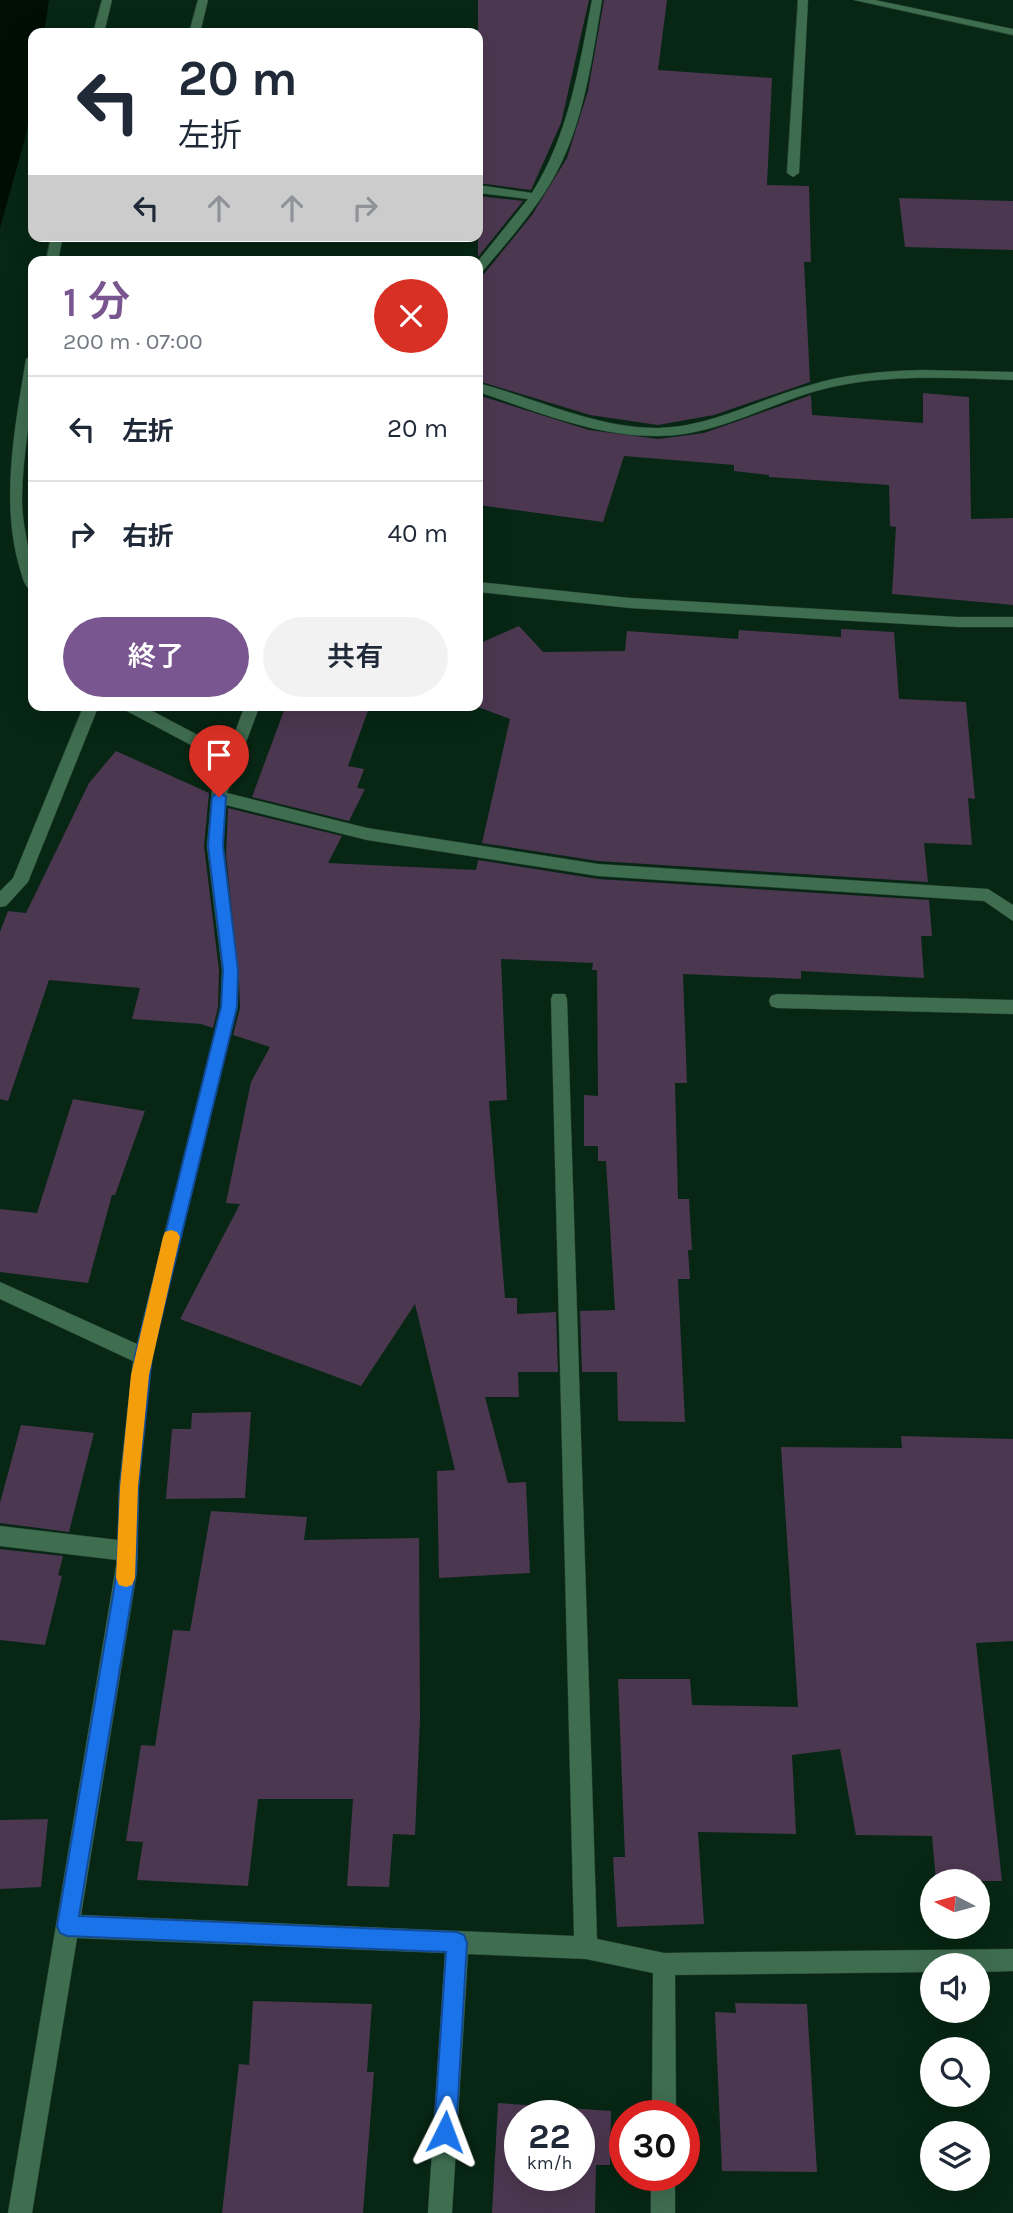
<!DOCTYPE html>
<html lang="ja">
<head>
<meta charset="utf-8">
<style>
  body { margin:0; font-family:Karla,"Noto Sans JP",sans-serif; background:#f2f2f3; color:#1f2937; height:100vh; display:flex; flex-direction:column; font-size:26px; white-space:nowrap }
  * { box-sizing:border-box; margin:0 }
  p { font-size:23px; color:#747a83 }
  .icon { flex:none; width:38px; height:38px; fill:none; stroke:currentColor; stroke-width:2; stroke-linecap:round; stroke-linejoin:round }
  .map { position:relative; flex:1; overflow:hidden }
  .drawer { position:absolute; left:28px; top:256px; width:455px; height:455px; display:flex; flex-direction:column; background:#fff; border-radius:14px; box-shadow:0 7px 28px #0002 }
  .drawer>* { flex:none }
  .hud { position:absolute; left:28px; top:28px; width:455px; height:214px; border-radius:14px; box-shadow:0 7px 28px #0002; background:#fff; color:#1f2937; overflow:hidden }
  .needle { width:46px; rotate:276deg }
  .controls { position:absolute; left:920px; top:1869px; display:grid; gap:14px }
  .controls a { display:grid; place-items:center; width:70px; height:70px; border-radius:50%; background:#fff; box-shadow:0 7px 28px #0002; font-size:35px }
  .speed { position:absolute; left:504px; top:2100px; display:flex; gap:14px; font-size:35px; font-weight:700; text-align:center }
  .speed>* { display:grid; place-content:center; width:91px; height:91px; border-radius:50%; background:#fff; box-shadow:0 7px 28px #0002; line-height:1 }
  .speed small { font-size:18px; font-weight:400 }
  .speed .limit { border:10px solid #d22; background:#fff; color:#111 }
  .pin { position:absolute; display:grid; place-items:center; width:60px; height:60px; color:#fff; margin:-72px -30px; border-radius:50% 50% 50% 0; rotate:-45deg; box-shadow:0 0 7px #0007 }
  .pin .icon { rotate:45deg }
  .me { position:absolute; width:77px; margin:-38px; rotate:3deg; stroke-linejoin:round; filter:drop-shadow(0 0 5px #0008) }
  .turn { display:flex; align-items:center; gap:24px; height:147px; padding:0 35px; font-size:32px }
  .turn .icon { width:91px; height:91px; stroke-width:2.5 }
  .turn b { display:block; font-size:49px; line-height:60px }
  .lanes { display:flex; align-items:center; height:66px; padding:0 35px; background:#0003; justify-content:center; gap:35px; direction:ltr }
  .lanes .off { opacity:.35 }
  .round { display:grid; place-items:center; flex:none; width:74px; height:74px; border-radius:37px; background:#f2f2f3 }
  .head { display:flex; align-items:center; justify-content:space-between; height:119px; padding:0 35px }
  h1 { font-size:42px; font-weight:600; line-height:52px; color:#7a5690 }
  .primary-button { display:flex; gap:14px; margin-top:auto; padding:14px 35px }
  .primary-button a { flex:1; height:80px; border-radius:42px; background:#7a5690; color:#fff; font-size:28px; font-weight:600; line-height:80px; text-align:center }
  .primary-button a+a { background:#f2f2f3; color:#1f2937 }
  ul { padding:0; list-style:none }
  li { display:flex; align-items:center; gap:21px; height:105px; padding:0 35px; border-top:2px solid #e0e1e3 }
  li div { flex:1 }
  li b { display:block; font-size:26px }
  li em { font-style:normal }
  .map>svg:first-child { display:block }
  .water { fill:#000e04 }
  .building { fill:#4c3750; fill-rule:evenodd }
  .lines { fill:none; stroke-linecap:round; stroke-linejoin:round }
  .minor-casing { stroke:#254230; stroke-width:1 }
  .tertiary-casing { stroke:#254230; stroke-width:1 }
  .minor { fill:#3f6d50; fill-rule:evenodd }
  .tertiary { fill:#3f6d50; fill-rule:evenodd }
  .route { fill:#1a73e8; stroke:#114b97; stroke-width:2 }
  .slow { fill:#f59e0b }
</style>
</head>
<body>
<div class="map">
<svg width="1013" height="2213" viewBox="0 0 1013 2213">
  <rect width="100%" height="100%" fill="#072614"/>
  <polygon class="water" points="0,0 49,0 44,33 33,33 33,92 26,135 0,228"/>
  <g class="building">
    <polygon points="478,0 589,0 561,123 531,190 478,183"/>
    <polygon points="604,0 667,0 658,70 772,78 767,185 809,186 811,262 804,262 810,382 714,415 658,425 590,415 478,381 478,275 484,274 532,215 567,158 588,91"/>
    <polygon points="478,196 523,201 478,257"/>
    <polygon points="899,198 1013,201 1013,250 905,247"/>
    <polygon points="923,393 969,397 971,519 1013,518 1013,605 892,594 896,527 890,526 889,485 769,477 769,475 734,471 734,465 624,456 603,522 478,505 478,395 589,430 658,439 704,433 811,395 812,415 923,423"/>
    <polygon points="519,626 543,652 625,651 627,631 738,639 739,630 841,637 841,629 894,632 899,699 966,702 975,799 968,798 972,845 924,843 928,882 598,861 482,843 510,719 478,707 478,644"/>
    <polygon points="286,705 370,705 348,766 364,769 357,788 365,789 349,821 252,797"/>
    <polygon points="116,751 209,793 204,846 219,970 218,1007 213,1028 201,1024 132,1019 140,988 49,980 8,1101 0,1099 0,932 8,911 26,913 89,783"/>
    <polygon points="228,808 342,836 328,863 476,870 478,860 598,879 929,900 932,936 921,936 924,978 801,971 801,979 683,974 687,1083 675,1083 678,1199 689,1199 692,1250 688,1250 690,1279 678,1279 685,1422 618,1421 617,1372 582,1372 580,1311 615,1310 606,1161 598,1161 598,1146 584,1146 584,1095 598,1096 597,970 592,970 593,963 501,959 507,1100 489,1101 505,1298 517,1298 517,1314 556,1312 558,1372 518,1372 519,1397 485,1397 508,1483 526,1482 530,1573 439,1578 437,1471 455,1470 415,1304 361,1386 180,1319 240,1204 226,1203 251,1082 270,1047 233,1035 240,1008 239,982 226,854"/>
    <polygon points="73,1099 145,1111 115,1195 112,1195 88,1283 0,1272 0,1209 37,1213"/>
    <polygon points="251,1412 245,1498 166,1499 172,1429 191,1429 192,1413"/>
    <polygon points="21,1425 94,1433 69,1532 0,1523 0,1503"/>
    <polygon points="901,1436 1013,1439 1013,1641 976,1643 1002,1881 936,1881 932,1836 856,1835 840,1749 792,1755 796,1834 698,1832 704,1924 617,1927 613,1857 625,1857 618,1679 690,1679 692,1705 798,1707 781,1447 902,1448"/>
    <polygon points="211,1511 307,1517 304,1540 419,1538 420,1719 415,1835 393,1834 389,1887 347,1886 353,1799 258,1799 248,1886 137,1880 143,1842 126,1841 141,1745 155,1746 173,1630 190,1631"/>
    <polygon points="0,1549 63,1556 58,1575 62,1576 45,1645 0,1640"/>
    <polygon points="48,1819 41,1887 0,1889 0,1820"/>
    <polygon points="253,2001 372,2004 367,2072 374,2072 363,2213 222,2213 239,2064 249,2065"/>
    <polygon points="735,2003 807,2004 817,2172 722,2171 715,2012 736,2013"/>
    <path d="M498,2103L611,2111L610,2165H596L595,2213H492ZM520,2116H579V2175H520Z"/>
  </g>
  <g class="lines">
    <defs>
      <g id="minor">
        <polygon points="102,0 112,0 104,33 93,33"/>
        <polygon points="198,0 208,0 200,33 189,33"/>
        <path d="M592,0H602C592,59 584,124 554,177C535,211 508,241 482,272L478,273V261L528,199L478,193V185L532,193C569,134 579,67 592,0Z"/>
        <polygon points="798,0 808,0 799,173 793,177 787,173"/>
        <polygon points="51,236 63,236 58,261 46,261"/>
        <path d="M33,355C35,403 22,451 22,500C22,531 34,561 33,591C24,588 23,578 20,569C0,503 15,426 26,359Z"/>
        <path d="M923,370L1013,372V380C953,378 891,374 832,387C773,400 720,436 658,436C596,437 536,411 478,392V383C538,399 595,428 658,428C711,427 757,400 807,386C844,374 883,371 923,370Z"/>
        <polygon points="478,582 630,598 958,617 1013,617 1013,627 958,627 630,608 478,592"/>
        <polygon points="84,705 99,705 28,882 6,906 0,907 0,891 13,878"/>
        <path d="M121,705H141L228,751L245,705H260L227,793L367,828L598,864L988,889L1013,905V921L984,901L598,876L367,840L226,805C216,868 239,941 237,1007L152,1356L139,1487L137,1571L81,1915L574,1936L551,999L553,994H565L567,999L597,1939L664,1953L1013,1949V1971L978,1972V1965H933V1972L675,1975L676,2116H652L653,1973L586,1959L468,1954L452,2213H428L445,1953L77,1938L32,2213H8L117,1560L0,1546V1526L118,1540L119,1487L133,1361L0,1299V1282L137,1344L221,1007L222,970L207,846L212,791L223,762L123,709Z"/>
        <polygon points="777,994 1013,1000 1013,1014 777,1008 771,1006 769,1001 771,996"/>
        <rect x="651" y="2175" width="24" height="38"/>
      </g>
      <polygon id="tertiary" points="854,0 875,0 1013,29 1013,35"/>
    </defs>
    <use href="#minor" class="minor-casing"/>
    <use href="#tertiary" class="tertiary-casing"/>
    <use href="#minor" class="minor"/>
    <use href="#tertiary" class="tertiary"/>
  </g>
  <polygon class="route" points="219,791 226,797 223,846 238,970 237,1007 152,1356 138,1487 136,1571 79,1916 457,1932 464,1935 467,1943 456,2132 453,2139 445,2143 438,2139 434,2132 446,1952 67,1936 60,1933 57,1926 117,1571 120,1487 135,1356 221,1007 223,970 208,846 212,797"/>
  <polygon class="slow" points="171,1230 177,1232 180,1237 149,1375 138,1487 135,1578 132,1585 126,1587 119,1585 116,1578 120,1487 131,1375 163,1237 165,1232"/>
</svg>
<div class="controls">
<a><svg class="needle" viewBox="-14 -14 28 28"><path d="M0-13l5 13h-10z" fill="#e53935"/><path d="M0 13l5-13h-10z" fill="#747a83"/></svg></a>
<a><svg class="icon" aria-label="sound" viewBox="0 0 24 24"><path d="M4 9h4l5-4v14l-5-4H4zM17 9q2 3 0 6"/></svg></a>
<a><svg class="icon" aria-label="search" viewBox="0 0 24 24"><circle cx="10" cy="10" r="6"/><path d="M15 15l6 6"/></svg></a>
<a><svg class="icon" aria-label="layers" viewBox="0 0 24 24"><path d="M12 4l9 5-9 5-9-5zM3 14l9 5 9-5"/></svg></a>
</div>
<div class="speed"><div>22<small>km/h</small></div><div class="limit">30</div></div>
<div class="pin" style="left:219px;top:797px;background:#d93025"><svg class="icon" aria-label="arrive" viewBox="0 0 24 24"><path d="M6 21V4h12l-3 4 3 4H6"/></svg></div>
<svg class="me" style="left:445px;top:2132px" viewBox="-20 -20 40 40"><path d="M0-17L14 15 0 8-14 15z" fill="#1a73e8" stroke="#fff" stroke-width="4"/></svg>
<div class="hud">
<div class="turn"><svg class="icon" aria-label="left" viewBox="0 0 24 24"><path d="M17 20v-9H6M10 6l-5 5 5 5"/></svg><div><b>20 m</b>左折</div></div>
<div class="lanes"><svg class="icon" aria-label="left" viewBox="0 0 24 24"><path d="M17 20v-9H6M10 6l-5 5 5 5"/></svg><svg class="icon off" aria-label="ahead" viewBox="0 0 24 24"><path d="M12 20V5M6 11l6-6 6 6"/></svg><svg class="icon off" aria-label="ahead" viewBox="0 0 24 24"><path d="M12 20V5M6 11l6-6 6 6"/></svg><svg class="icon off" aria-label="right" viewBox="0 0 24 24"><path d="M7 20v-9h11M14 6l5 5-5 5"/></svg></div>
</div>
<section class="drawer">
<div class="head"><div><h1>1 分</h1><p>200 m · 07:00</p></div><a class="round" style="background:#d93025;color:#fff"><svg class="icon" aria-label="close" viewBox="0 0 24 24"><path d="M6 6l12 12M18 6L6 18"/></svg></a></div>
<ul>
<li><svg class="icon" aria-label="left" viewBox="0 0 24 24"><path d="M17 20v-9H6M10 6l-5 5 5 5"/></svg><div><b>左折</b></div><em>20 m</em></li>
<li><svg class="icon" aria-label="right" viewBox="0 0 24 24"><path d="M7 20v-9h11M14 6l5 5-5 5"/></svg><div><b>右折</b></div><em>40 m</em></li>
</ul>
<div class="primary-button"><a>終了</a><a>共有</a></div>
</section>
</div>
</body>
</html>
